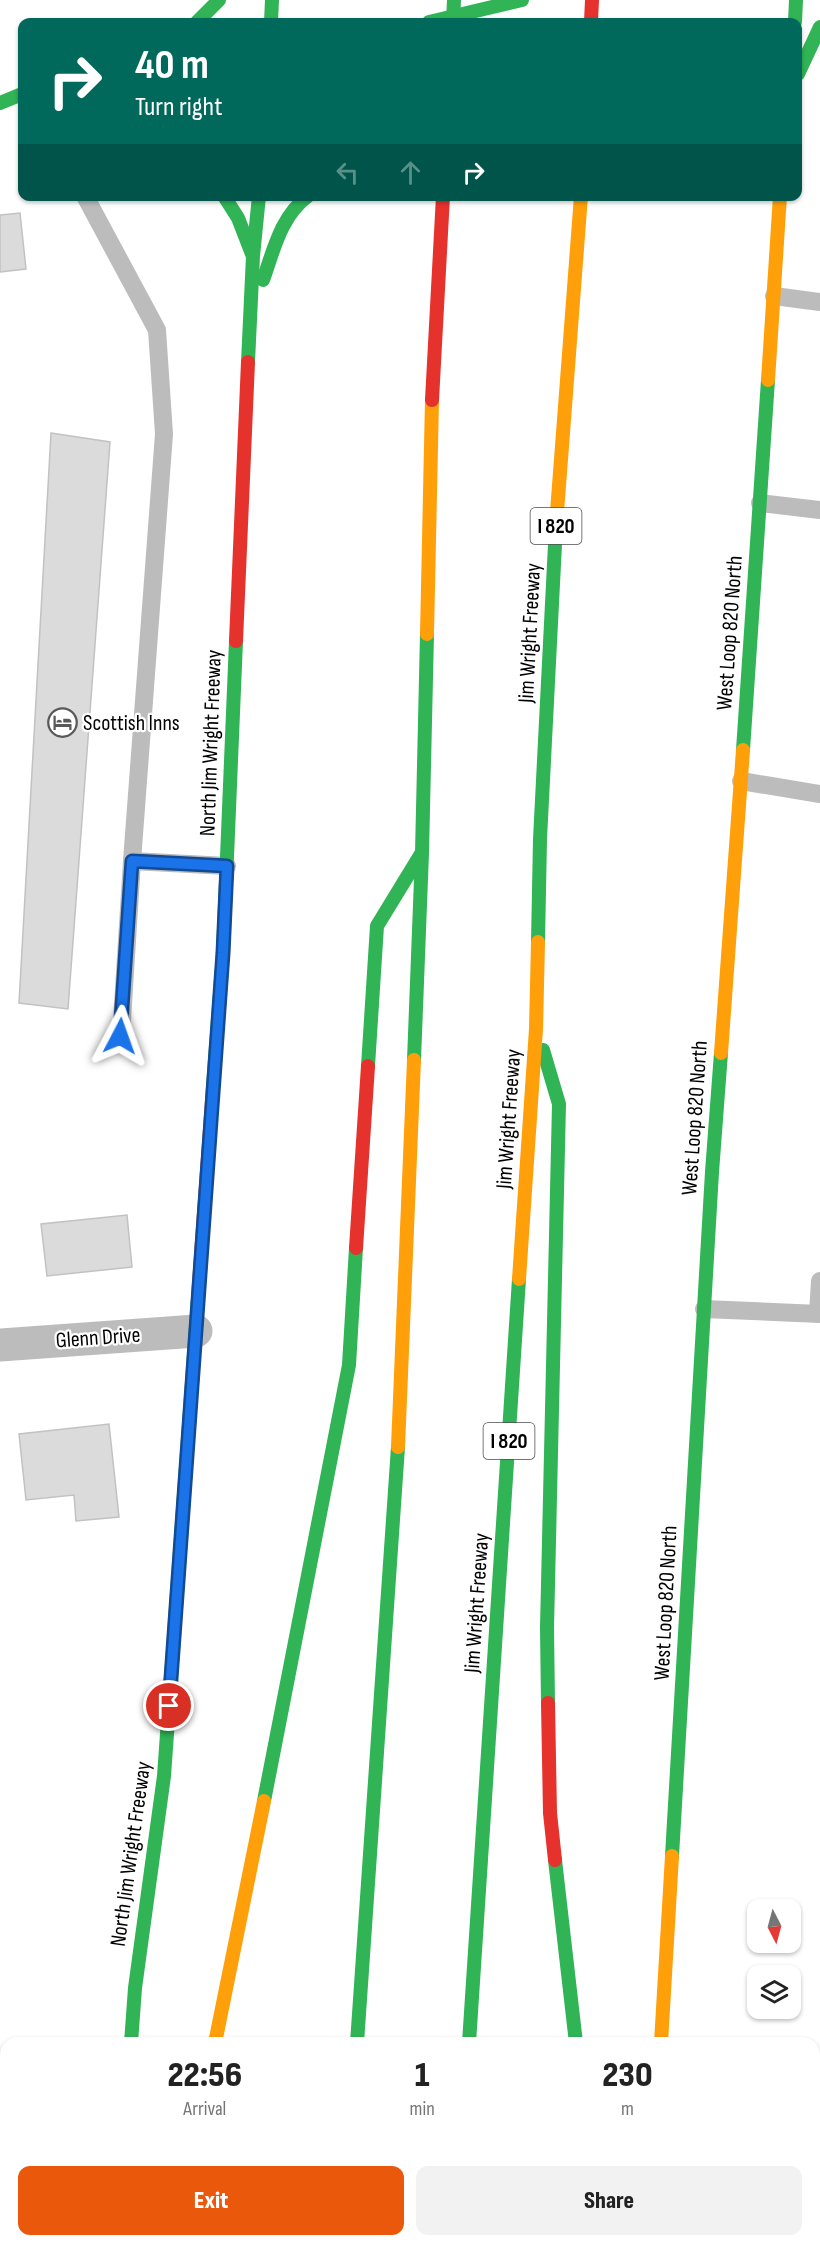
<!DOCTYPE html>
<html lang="en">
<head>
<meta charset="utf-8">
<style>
  body { margin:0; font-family:"Sofia Sans Condensed",sans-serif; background:#f2f2f2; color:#222; height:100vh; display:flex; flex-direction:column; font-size:22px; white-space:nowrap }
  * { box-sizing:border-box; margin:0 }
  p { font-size:20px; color:#767676 }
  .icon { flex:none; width:33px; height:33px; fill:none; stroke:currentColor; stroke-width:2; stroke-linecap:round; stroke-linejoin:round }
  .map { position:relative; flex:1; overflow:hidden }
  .details { position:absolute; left:0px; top:2037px; width:820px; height:210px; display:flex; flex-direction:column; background:#fff; border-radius:18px 18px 0 0; box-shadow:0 2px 4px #0004 }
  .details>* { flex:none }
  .top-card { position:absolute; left:18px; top:18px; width:784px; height:183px; border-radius:12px; box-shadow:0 2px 4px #0004; background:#00695c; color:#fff; overflow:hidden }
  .needle { width:39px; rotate:174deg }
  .controls { position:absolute; left:747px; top:1899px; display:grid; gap:12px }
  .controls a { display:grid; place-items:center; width:54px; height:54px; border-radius:12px; background:#fff; box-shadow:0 2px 4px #0004; font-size:30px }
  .pin { position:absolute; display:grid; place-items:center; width:51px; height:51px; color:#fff; margin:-26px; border:3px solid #fff; border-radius:50%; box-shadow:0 2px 6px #0007 }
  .me { position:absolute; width:66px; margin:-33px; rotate:4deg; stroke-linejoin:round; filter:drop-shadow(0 0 4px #0008) }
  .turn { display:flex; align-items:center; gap:21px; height:126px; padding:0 18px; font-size:27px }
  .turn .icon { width:78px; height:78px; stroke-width:2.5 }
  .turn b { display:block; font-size:42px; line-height:51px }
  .lanes { display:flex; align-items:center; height:57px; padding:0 18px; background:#0003; justify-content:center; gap:30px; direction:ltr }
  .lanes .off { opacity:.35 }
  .eta { display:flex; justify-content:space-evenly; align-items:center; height:102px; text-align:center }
  .eta b { font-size:36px; font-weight:800; line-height:42px }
  .cta { display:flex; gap:12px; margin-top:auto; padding:12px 18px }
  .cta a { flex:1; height:69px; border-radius:12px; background:#ea580c; color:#fff; font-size:24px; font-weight:800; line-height:69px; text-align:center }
  .cta a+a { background:#f2f2f2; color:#222 }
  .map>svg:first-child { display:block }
  .building { fill:#dbdbdb; stroke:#c2c2c2; stroke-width:1.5 }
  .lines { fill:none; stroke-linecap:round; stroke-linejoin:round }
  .lane { stroke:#bcbcbc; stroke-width:18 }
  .street { stroke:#bcbcbc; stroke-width:33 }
  .fast { stroke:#30b455; stroke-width:14 }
  .slow { stroke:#ff9f0a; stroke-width:14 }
  .jam { stroke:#e5322d; stroke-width:14 }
  .route-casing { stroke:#114b97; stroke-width:15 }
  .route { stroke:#1a73e8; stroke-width:10 }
  .labels { text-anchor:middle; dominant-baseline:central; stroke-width:4.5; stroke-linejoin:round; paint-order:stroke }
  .shield { fill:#fff; stroke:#4c4c4c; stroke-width:1.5 }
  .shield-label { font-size:21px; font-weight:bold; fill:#000 }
  .street-label { font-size:22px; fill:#000; stroke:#fff }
  .poi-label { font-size:22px; fill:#000; stroke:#fff; text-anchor:start }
</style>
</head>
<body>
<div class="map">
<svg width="820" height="2247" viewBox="0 0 820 2247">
  <rect width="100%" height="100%" fill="#fff"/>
  <g class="building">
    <polygon points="20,213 26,269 0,272 0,215"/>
    <polygon points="51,433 110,442 68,1009 19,1003"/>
    <polygon points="127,1215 132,1267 47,1276 41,1224"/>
    <polygon points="109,1424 119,1517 76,1521 74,1495 26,1500 19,1434"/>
  </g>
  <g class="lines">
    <g class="lane">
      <polyline points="85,196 157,330 164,434 132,861"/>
      <polyline points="774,296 820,302"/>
      <polyline points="760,503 820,510"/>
      <polyline points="741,781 820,794"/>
      <polyline points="121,1036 132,861 227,866"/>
      <polyline points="704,1309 820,1314"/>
      <polyline points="818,1314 820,1281"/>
      <polyline points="0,2222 6,2222"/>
    </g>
    <polyline class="street" points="0,1345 196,1331"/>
    <g class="fast">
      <polyline points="197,22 219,0"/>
      <polyline points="271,22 272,0"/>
      <polyline points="429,22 522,0"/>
      <polyline points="453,22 454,0"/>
      <polyline points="795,22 796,0"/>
      <polyline points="798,74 820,27"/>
      <polyline points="0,103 22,94"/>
      <polyline points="224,196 238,218 252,254"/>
      <path d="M263,280C274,249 281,216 308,196"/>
      <polyline points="248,362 253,256 259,196"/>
      <polyline points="743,750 768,380"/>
      <polyline points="538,942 540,839 556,525"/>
      <polyline points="543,1050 559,1104 547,1628 548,1703"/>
      <polyline points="414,1060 422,853 427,634"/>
      <polyline points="368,1066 377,926 421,854"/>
      <polyline points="213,1087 223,953 236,641"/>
      <polyline points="264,1801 349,1365 356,1248"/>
      <polyline points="672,1856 712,1172 721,1053"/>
      <polyline points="555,1860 576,2043"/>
      <polyline points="131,2043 135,1988 164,1776 198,1298"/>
      <polyline points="357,2043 398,1447"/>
      <polyline points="469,2043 519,1279"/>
      <polyline points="120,2241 120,2247"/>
      <polyline points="456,2241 456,2247"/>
      <polyline points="601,2241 601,2247"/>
      <polyline points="342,2247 343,2241"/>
      <polyline points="649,2247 650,2241"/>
    </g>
    <g class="slow">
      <polyline points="768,380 780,196"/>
      <polyline points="556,525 581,196"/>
      <polyline points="427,634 432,400"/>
      <polyline points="721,1053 743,750"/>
      <polyline points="519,1279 536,1029 538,942"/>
      <polyline points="398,1447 414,1060"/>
      <polyline points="215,2043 264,1801"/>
      <polyline points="661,2043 672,1856"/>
      <polyline points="180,2247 181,2241"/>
    </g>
    <g class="jam">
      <polyline points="591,22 592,0"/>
      <polyline points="432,400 443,196"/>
      <polyline points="236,641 248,362"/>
      <polyline points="356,1248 368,1066"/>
      <polyline points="198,1298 213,1087"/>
      <polyline points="548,1703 550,1813 555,1860"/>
    </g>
  </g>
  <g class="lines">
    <defs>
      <polyline id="route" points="120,1036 132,861 227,866 223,953 169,1706"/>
    </defs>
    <use href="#route" class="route-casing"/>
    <use href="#route" class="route"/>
  </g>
  <defs>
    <symbol id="hotel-ring" viewBox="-11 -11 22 22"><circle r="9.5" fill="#fff" stroke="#595959" stroke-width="1.5"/><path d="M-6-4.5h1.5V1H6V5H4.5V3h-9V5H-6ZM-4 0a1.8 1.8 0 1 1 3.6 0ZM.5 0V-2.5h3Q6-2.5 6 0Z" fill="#595959"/></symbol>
  </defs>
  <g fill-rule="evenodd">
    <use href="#hotel-ring" x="46" y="706" width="33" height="33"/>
  </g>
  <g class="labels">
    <g class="shield">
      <rect x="530.5" y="508" width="51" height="36" rx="4.5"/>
      <rect x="483.5" y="1423" width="51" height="36" rx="4.5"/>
    </g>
    <g class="shield-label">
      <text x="556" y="526">I 820</text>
      <text x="509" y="1441">I 820</text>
    </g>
    <g class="street-label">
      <text transform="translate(530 633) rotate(-87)">Jim Wright Freeway</text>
      <text transform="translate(730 633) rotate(-86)">West Loop 820 North</text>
      <text transform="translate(211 743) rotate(-88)">North Jim Wright Freeway</text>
      <text transform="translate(695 1118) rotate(-86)">West Loop 820 North</text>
      <text transform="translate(509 1119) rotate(-86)">Jim Wright Freeway</text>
      <text transform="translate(98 1338) rotate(-4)">Glenn Drive</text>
      <text transform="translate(477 1603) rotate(-86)">Jim Wright Freeway</text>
      <text transform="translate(666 1603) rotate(-87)">West Loop 820 North</text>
      <text transform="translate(131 1854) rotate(-82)">North Jim Wright Freeway</text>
    </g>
    <g class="poi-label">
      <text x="83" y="723">Scottish Inns</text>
    </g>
  </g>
</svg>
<div class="controls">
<a><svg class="needle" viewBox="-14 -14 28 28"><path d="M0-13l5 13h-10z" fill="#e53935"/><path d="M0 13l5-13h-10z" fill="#767676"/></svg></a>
<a><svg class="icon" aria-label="layers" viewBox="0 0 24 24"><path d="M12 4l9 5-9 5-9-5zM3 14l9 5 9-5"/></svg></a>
</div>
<div class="pin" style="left:169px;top:1706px;background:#d93025"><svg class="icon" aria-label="arrive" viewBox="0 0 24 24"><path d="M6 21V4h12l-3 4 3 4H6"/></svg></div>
<svg class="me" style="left:120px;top:1036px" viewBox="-20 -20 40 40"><path d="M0-17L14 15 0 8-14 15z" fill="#1a73e8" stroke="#fff" stroke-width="4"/></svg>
<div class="top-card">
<div class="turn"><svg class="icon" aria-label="right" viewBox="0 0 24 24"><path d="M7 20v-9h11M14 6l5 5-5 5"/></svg><div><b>40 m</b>Turn right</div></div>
<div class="lanes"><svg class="icon off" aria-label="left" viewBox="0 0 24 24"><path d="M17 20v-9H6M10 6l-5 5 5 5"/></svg><svg class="icon off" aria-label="ahead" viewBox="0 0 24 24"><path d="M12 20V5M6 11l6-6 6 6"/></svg><svg class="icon" aria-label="right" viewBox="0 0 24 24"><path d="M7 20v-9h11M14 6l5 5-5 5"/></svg></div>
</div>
<section class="details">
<div class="eta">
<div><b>22:56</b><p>Arrival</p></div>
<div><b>1</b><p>min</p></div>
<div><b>230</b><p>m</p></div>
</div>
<div class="cta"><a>Exit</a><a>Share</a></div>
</section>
</div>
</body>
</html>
